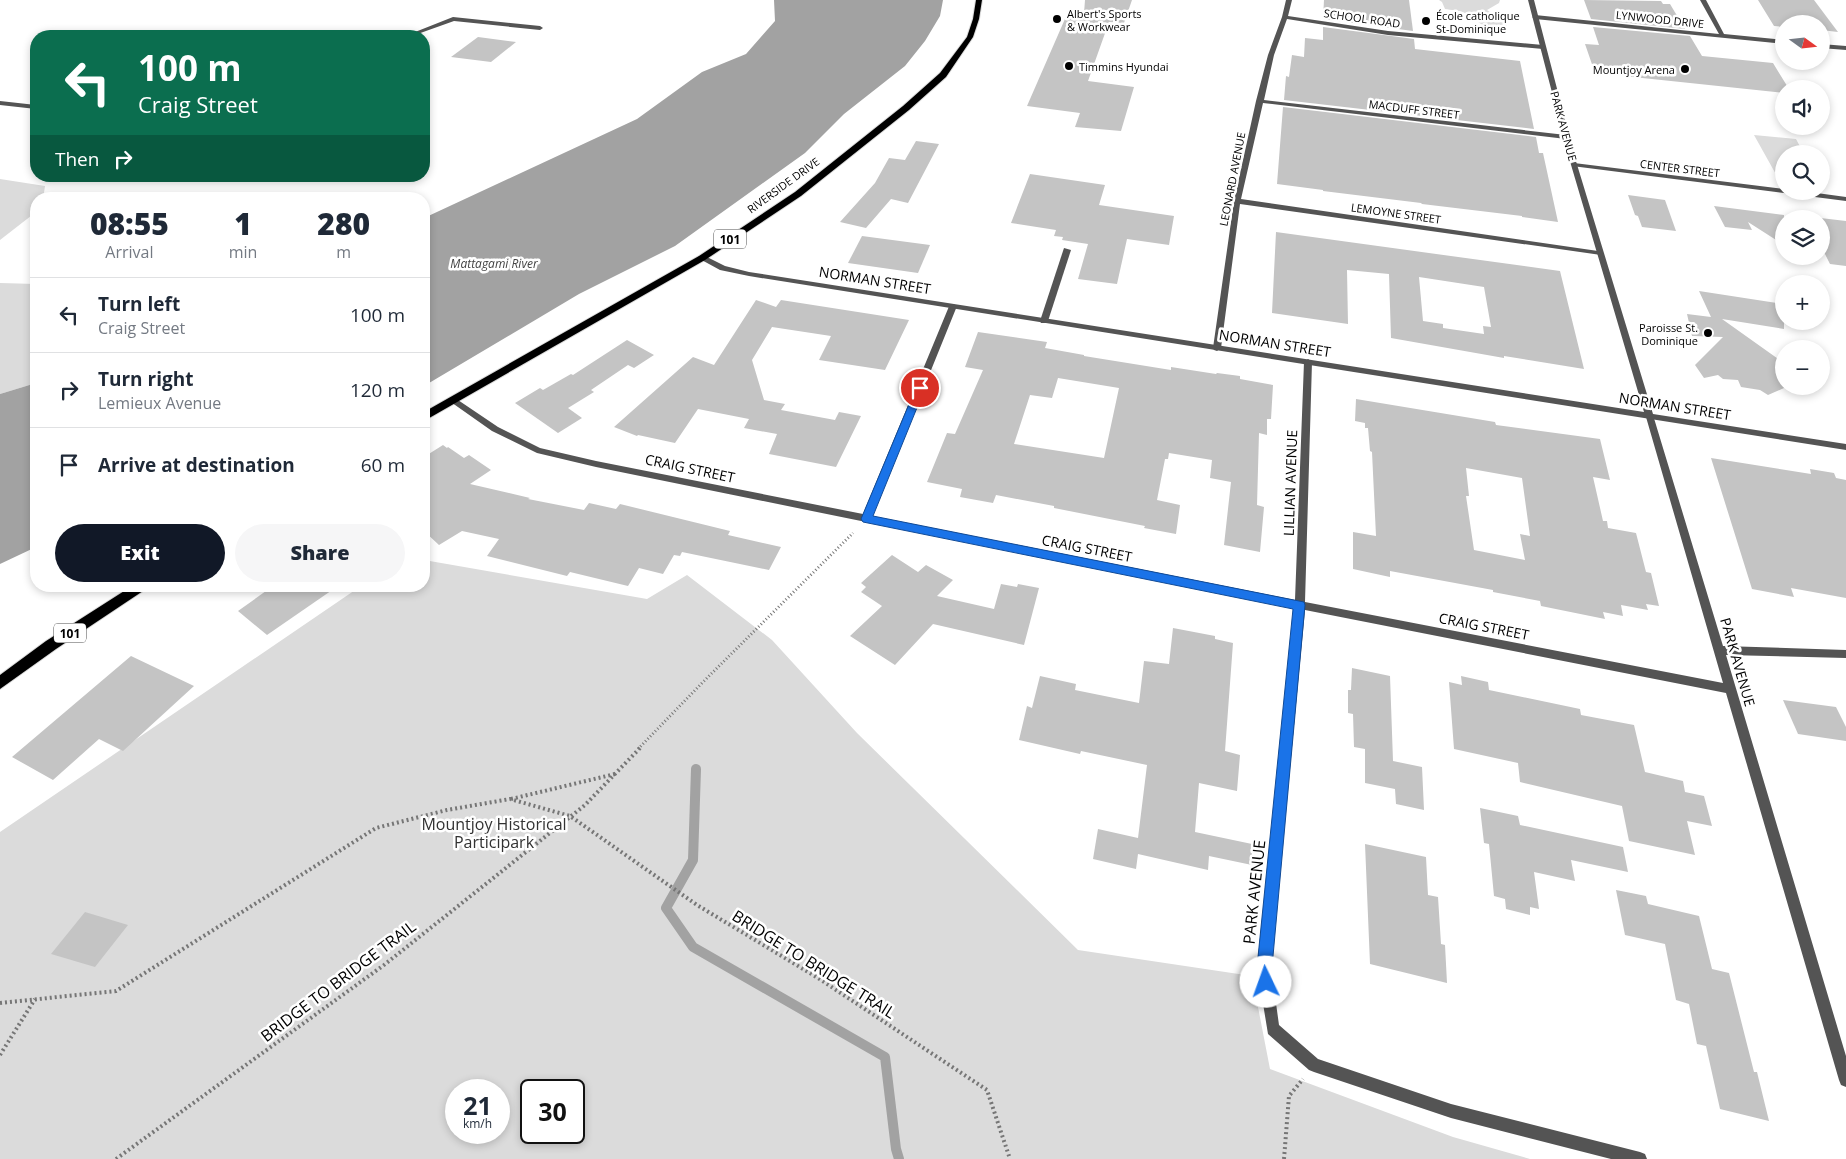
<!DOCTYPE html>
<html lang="en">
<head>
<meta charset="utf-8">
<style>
  body { margin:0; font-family:"Open Sans",sans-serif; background:#f6f6f7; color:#1f2937; height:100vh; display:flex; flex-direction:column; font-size:19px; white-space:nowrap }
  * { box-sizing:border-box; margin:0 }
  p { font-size:16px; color:#747a83 }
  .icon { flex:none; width:28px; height:28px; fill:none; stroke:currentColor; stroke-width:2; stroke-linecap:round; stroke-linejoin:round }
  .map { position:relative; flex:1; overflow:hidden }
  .drawer { position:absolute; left:30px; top:192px; width:400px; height:400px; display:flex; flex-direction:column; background:#fff; border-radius:20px; box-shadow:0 2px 8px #0003 }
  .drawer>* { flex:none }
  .banner { position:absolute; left:30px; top:30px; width:400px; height:152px; border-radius:20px; box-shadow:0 2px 8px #0003; background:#0b6e4f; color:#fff; overflow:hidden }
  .needle { width:32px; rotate:105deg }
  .tools { position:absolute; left:1775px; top:15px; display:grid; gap:10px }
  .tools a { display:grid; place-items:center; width:55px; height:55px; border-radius:50%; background:#fff; box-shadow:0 2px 8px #0003; font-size:25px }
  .speed { position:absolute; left:445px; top:1079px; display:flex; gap:10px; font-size:25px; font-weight:700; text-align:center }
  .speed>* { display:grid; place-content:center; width:65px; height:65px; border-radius:50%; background:#fff; box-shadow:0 2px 8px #0003; line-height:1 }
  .speed small { font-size:12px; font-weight:400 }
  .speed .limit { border:2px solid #111; border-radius:8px; background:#fff; color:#111 }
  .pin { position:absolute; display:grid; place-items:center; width:42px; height:42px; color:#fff; margin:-21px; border:2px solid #fff; border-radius:50%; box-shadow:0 1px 5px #0007 }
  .me { position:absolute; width:55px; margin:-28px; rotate:357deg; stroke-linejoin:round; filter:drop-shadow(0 0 4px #0008) }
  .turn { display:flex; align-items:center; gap:18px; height:105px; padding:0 25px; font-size:22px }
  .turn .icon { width:65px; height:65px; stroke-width:2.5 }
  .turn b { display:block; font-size:35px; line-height:42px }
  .then { display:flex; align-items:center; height:48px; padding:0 25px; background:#0003; gap:10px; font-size:19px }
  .eta { display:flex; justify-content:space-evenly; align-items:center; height:85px; text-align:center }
  .eta b { font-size:30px; font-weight:800; line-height:35px }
  .primary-button { display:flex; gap:10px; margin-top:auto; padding:10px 25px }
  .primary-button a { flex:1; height:58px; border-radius:30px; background:#111827; color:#fff; font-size:20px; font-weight:800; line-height:58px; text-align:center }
  .primary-button a+a { background:#f6f6f7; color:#1f2937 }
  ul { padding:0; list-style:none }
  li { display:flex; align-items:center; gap:15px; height:75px; padding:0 25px; border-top:1px solid #e0e1e3 }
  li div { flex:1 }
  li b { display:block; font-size:19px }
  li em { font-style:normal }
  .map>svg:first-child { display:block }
  .green { fill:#dbdbdb; fill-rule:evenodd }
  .water { fill:#a2a2a2 }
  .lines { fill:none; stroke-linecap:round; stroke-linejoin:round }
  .stream { stroke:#a2a2a2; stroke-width:10 }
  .building { fill:#c4c4c4; fill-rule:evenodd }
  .primary-casing { stroke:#dbdbdb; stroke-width:2 }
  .path-far1 { stroke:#767676; stroke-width:3; stroke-dasharray:1 2.5; stroke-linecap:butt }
  .path { stroke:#767676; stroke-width:4; stroke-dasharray:2 3; stroke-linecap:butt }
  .service { fill:#545454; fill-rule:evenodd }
  .minor { fill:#545454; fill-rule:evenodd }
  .tertiary { fill:#545454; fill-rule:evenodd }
  .primary { fill:#000; fill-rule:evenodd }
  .route { fill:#1a73e8; stroke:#114b97 }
  .poi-dot { fill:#000; stroke:#fff; stroke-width:2 }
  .labels { text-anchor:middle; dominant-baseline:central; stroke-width:5; stroke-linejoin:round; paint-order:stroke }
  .far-poi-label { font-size:11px; fill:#000; stroke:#fff; text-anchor:start }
  .far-street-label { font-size:11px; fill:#000; stroke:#fff }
  .shield { fill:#fff; stroke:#4c4c4c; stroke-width:1 }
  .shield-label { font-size:12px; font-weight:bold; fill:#000 }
  .far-water-label { font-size:12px; font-style:italic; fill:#434343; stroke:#fff }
  .street-label { font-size:14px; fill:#000; stroke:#fff }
  .near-park-label { font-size:16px; fill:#323232; stroke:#fff }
  .near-street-label { font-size:16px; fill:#000; stroke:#fff }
</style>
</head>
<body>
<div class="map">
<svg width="1846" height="1159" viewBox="0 0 1846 1159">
  <rect width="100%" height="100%" fill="#fff"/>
  <g class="green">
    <path d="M1439,0H1500L1499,3L1487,10L1507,25L1504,28C1478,29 1483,22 1465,13C1459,10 1451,10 1445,9L1442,2Z"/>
    <polygon points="1754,135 1796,139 1804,154 1784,154 1784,179 1778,178"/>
    <polygon points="0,179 45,186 43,199 36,199 36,212 0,240"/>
    <polygon points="0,283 36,284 36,383 0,394"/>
    <path d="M424,560L647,599L687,575L772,640L857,733L1078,950L1252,976L1270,1069L1453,1137L1530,1159H0V832L361,586H424ZM456,1090H499V1132H456ZM531,1090H574V1132H531Z"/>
  </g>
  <g class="water">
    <polygon points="774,0 943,0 940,16 925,41 905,66 844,114 805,153 675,246 579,294 424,386 424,218 637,119 702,72 746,54 775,21"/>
    <polygon points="36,383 36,547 0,564 0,394"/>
  </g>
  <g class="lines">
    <polyline class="stream" points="696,769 693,860 666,908 693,947 885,1057 896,1149 899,1159"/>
  </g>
  <g class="building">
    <polygon points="1085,0 1132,0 1124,23 1109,22 1088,81 1134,87 1121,131 1075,127 1080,113 1027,106 1068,12 1084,13"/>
    <polygon points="1324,0 1409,0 1413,31 1323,19"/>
    <polygon points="1584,0 1661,1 1663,4 1670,4 1685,29 1591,19"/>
    <polygon points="1758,0 1814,0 1838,32 1821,30 1821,24 1784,24 1784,27 1774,26"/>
    <polygon points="1323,27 1414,39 1415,49 1520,61 1534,129 1284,100 1286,76 1289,77 1292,55 1304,57 1305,38 1323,40"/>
    <polygon points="1593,27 1690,36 1702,56 1773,63 1789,89 1784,89 1784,93 1595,73 1585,44 1599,45"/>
    <polygon points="478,37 516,42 491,62 451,57"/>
    <polygon points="1283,107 1536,137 1539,153 1543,153 1558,222 1522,217 1522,216 1422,204 1421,203 1323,191 1323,190 1277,184"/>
    <polygon points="916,141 939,144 908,203 891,199 866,228 840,222 875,183 889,158 905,160"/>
    <polygon points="1030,174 1105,185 1099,205 1174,216 1169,245 1127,239 1117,284 1078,279 1088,244 1062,240 1063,237 1054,236 1056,230 1011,223"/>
    <polygon points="1628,195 1665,200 1676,231 1642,227 1638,216 1635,215"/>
    <polygon points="1714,206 1784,215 1784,245 1748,222 1752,230 1725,227"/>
    <polygon points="1812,217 1846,221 1846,266 1830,264 1821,246 1821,219 1808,219 1808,218"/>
    <path d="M1276,232L1560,271L1584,369L1504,356V358L1391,338L1389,274L1347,270L1348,324L1272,313ZM1419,277L1484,287L1491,327L1483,326L1484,334L1443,328V324L1423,321Z"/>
    <polygon points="862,236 930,245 918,273 848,263"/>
    <polygon points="1699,291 1784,304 1784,329 1722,319 1784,363 1784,388 1768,395 1760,390 1741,387 1738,380 1723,379 1718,375 1704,378 1695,365 1723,337 1692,336 1687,314 1711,317"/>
    <polygon points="756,300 776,307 781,300 909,320 885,370 819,360 831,336 772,327 752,360 764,400 785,404 781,410 835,420 839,412 861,416 836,467 769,454 777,434 744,428 749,419 698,409 675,443 638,435 637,436 614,427 693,357 714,365"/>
    <path d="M978,332L1047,342L1045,348L1084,355V356L1171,370V367L1216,374L1217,373L1240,376V379L1273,385L1271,419H1267V435L1259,433L1257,505L1264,507L1260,552L1224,545L1231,482L1210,478L1212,460L1169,453L1168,459H1165L1157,500L1180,505L1176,534L1144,528L1145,526L1054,508V506L996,495L993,503L960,497L962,489L927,482L947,433L955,434L983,370L965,367ZM1058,378L1119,388L1104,458L1014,444L1030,395L1052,398Z"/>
    <polygon points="627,340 654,355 634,368 628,365 591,390 594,392 568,408 582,418 558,433 515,403 540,388 543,390 571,374 573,375"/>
    <path d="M1356,399L1495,422L1496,425L1600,439L1610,480L1593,477L1603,521H1607L1608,528L1636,533L1646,572L1651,573L1659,606L1646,604L1648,610L1621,605L1623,616L1603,612L1605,619L1541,606L1540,601L1493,592V590L1390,571V577L1353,569V532L1376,536L1372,452L1370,451L1368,428H1365V423L1355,421ZM1466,468L1522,478L1530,536L1520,534L1525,560L1474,550L1466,496H1469Z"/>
    <polygon points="443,445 447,448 448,447 464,458 469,455 491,470 470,484 530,498 528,499 584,510 589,503 616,509 620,504 730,531 728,535 781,547 769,570 682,552 680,556 674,555 663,574 639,568 628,586 570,572 567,576 487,556 499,539 462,531 439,545 424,531 424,457"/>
    <polygon points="1711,458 1811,474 1810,469 1834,473 1836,478 1846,480 1846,598 1791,588 1794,597 1752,589"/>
    <polygon points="892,555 918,572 926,565 953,580 937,596 994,609 1001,584 1017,587 1018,584 1039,588 1024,645 933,624 895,665 850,636 882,606 861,592 866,587 861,583"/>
    <polygon points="273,586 338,586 267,635 238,611"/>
    <polygon points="1173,628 1215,636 1215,639 1233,643 1225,751 1240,755 1237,791 1199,783 1195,832 1252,844 1252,865 1209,856 1208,870 1138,854 1136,869 1093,859 1098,829 1138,838 1147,765 1081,751 1080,754 1019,740 1027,706 1032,708 1040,676 1076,684 1075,690 1139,703 1144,661 1169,664"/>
    <polygon points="131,656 194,686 123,751 99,739 53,780 12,757"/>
    <polygon points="1352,668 1390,676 1393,761 1422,767 1424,810 1396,804 1395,789 1365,783 1365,749 1354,747 1353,714 1348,713 1348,690 1351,690"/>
    <polygon points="1461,676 1488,682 1489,690 1580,709 1581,715 1634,725 1645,772 1683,781 1685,792 1704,796 1712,826 1687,821 1695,855 1629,841 1622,806 1520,782 1518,763 1454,749 1449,682 1462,685"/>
    <polygon points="1783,700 1836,707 1846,727 1846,741 1798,734"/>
    <polygon points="1480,808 1518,816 1520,825 1623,847 1628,872 1571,860 1575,881 1534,872 1539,909 1530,907 1530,915 1506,909 1505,899 1494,896 1489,844 1484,843"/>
    <polygon points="1365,844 1426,857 1428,895 1438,897 1441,944 1445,945 1447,983 1370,964"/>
    <polygon points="1616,890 1646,896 1648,904 1699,916 1712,969 1729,973 1754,1072 1757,1072 1769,1121 1720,1109 1706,1046 1697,1044 1689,1004 1676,1000 1665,944 1625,935"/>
    <polygon points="85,912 128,925 95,967 51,954"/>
  </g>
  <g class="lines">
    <defs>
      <g id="primary">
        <polygon points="976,0 982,0 979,19 973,37 946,77 909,110 801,196 705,260 424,421 424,412 699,256 795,192 903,106 940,73 967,37 973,19"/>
        <polygon points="132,586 148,586 146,589 56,649 0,689 0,675 46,641"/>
      </g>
    </defs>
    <use href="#primary" class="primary-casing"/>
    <polyline class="path-far1" points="638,749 703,682 853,533"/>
    <g class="path">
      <polyline points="511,799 615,774"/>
      <polyline points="0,1003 116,991 376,828 447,810 510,799 570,816 697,905 818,978 987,1090 1010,1159"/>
      <polyline points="0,1055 35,999"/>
      <polyline points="116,1159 384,965 585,805 640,748"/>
      <polyline points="1284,1159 1289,1096 1303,1079"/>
    </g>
    <g class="service">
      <polygon points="453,17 540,26 543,28 540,30 454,21 412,36 405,36"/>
      <polygon points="0,101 36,105 36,109 0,105"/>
      <polygon points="1064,248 1071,250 1048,321 1047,323 1041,323 1040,321"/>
    </g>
    <g class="minor">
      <polygon points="1286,0 1292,0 1288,16 1388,31 1543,45 1546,47 1543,49 1388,35 1287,19 1274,55 1264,100 1566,135 1569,137 1566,139 1263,103 1241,199 1598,251 1601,251 1601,255 1240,204 1221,348 1217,351 1214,350 1213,348 1234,201 1256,101 1268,55 1282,17"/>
      <polygon points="1700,0 1706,0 1724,34 1784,40 1784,44 1535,19 1532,17 1535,15 1719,34"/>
      <polygon points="1821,44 1846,46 1846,50 1821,48"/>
      <polygon points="1574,163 1784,189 1784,191 1802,191 1846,197 1846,201 1572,166 1572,164"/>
      <polygon points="950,304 953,304 957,306 872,516 1295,600 1304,362 1308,359 1312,362 1305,602 1723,683 1646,417 1650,414 1653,415 1723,646 1846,650 1846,658 1726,655 1846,1056 1846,1087 1841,1085 1839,1080 1726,693 1305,610 1271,967 1279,1025 1318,1059 1451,1104 1640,1152 1645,1154 1647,1159 1611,1159 1451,1118 1314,1072 1309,1070 1268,1034 1257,967 1295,608 866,522 596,467 537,453 492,431 448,400 449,398 455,398 498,427 540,448 596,461 863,514"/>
    </g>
    <polygon class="tertiary" points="1528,0 1534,0 1575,158 1653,414 1846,444 1846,450 749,276 720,270 698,258 699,256 705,256 725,266 749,272 1644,412 1569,158"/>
    <use href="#primary" class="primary"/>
  </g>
  <polygon class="route" points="917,385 924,385 925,388 873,516 1304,602 1305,605 1272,967 1274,982 1272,988 1266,990 1261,988 1257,967 1293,609 863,522 861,519"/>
  <g class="poi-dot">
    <circle cx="1057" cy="19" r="5"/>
    <circle cx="1426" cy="21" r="5"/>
    <circle cx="1069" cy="66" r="5"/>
    <circle cx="1685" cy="69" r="5"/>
    <circle cx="1708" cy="333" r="5"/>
  </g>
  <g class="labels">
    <g class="far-poi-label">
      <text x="1067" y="13">Albert's Sports<tspan x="1067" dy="13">&amp; Workwear</tspan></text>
      <text x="1436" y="15">École catholique<tspan x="1436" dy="13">St-Dominique</tspan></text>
      <text x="1079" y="66">Timmins Hyundai</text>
      <text x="1675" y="69" text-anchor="end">Mountjoy Arena</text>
      <text x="1698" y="327" text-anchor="end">Paroisse St.<tspan x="1698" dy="13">Dominique</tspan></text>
    </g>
    <g class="far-street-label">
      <text transform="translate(1362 18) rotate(8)">SCHOOL ROAD</text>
      <text transform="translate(1660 19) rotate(6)">LYNWOOD DRIVE</text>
      <text transform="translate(1414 109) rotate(7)">MACDUFF STREET</text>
      <text transform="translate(1564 126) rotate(75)">PARK AVENUE</text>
      <text transform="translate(1680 168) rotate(7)">CENTER STREET</text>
      <text transform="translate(1232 179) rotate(-79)">LEONARD AVENUE</text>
      <text transform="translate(783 185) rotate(-36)">RIVERSIDE DRIVE</text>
      <text transform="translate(1396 213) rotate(8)">LEMOYNE STREET</text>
    </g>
    <g class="shield">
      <rect x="714" y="229.5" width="32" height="19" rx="4"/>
      <rect x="54" y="623.5" width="32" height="19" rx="4"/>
    </g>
    <g class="shield-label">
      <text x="730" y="239">101</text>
      <text x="70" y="633">101</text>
    </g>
    <g class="far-water-label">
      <text x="494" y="263">Mattagami River</text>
    </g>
    <g class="street-label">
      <text transform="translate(875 280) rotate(9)">NORMAN STREET</text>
      <text transform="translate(1275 343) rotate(9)">NORMAN STREET</text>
      <text transform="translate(1675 406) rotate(9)">NORMAN STREET</text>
      <text transform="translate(690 468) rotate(12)">CRAIG STREET</text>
      <text transform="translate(1290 483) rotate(-88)">LILLIAN AVENUE</text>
      <text transform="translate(1087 548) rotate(11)">CRAIG STREET</text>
      <text transform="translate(1484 626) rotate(11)">CRAIG STREET</text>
      <text transform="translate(1738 662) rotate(74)">PARK AVENUE</text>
    </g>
    <g class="near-park-label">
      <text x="494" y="824">Mountjoy Historical<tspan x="494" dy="18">Participark</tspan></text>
    </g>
    <g class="near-street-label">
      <text transform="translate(1254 892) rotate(-84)">PARK AVENUE</text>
      <text transform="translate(814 964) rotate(32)">BRIDGE TO BRIDGE TRAIL</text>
      <text transform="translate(338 981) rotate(-37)">BRIDGE TO BRIDGE TRAIL</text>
    </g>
  </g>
</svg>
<div class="tools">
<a><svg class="needle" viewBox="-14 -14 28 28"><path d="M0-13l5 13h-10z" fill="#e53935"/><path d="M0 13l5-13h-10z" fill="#747a83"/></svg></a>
<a><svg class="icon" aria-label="sound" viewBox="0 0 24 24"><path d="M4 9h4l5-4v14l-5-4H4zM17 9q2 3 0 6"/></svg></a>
<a><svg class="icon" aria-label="search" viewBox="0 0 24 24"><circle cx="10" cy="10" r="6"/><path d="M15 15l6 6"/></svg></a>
<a><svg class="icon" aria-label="layers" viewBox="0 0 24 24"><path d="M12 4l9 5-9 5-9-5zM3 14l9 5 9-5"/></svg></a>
<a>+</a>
<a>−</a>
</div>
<div class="speed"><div>21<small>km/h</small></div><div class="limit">30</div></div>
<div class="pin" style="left:920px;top:388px;background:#d93025"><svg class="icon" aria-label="arrive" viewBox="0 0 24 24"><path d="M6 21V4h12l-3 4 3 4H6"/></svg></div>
<svg class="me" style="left:1266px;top:982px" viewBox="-20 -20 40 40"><circle r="19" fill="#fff"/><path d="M0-13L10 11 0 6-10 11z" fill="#1a73e8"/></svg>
<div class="banner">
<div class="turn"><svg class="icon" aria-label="left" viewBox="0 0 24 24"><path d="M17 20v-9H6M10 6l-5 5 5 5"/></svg><div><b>100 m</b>Craig Street</div></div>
<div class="then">Then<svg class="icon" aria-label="right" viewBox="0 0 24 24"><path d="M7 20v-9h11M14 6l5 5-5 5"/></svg></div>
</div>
<section class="drawer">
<div class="eta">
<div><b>08:55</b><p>Arrival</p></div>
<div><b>1</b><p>min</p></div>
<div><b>280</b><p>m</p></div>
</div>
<ul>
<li><svg class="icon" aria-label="left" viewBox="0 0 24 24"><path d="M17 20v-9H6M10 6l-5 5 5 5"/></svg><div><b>Turn left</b><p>Craig Street</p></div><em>100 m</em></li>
<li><svg class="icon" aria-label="right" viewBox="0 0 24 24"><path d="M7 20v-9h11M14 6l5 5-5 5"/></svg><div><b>Turn right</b><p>Lemieux Avenue</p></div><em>120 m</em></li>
<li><svg class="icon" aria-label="arrive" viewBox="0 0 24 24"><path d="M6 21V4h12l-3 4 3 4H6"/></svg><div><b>Arrive at destination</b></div><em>60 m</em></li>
</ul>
<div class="primary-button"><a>Exit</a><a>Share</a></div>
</section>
</div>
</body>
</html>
